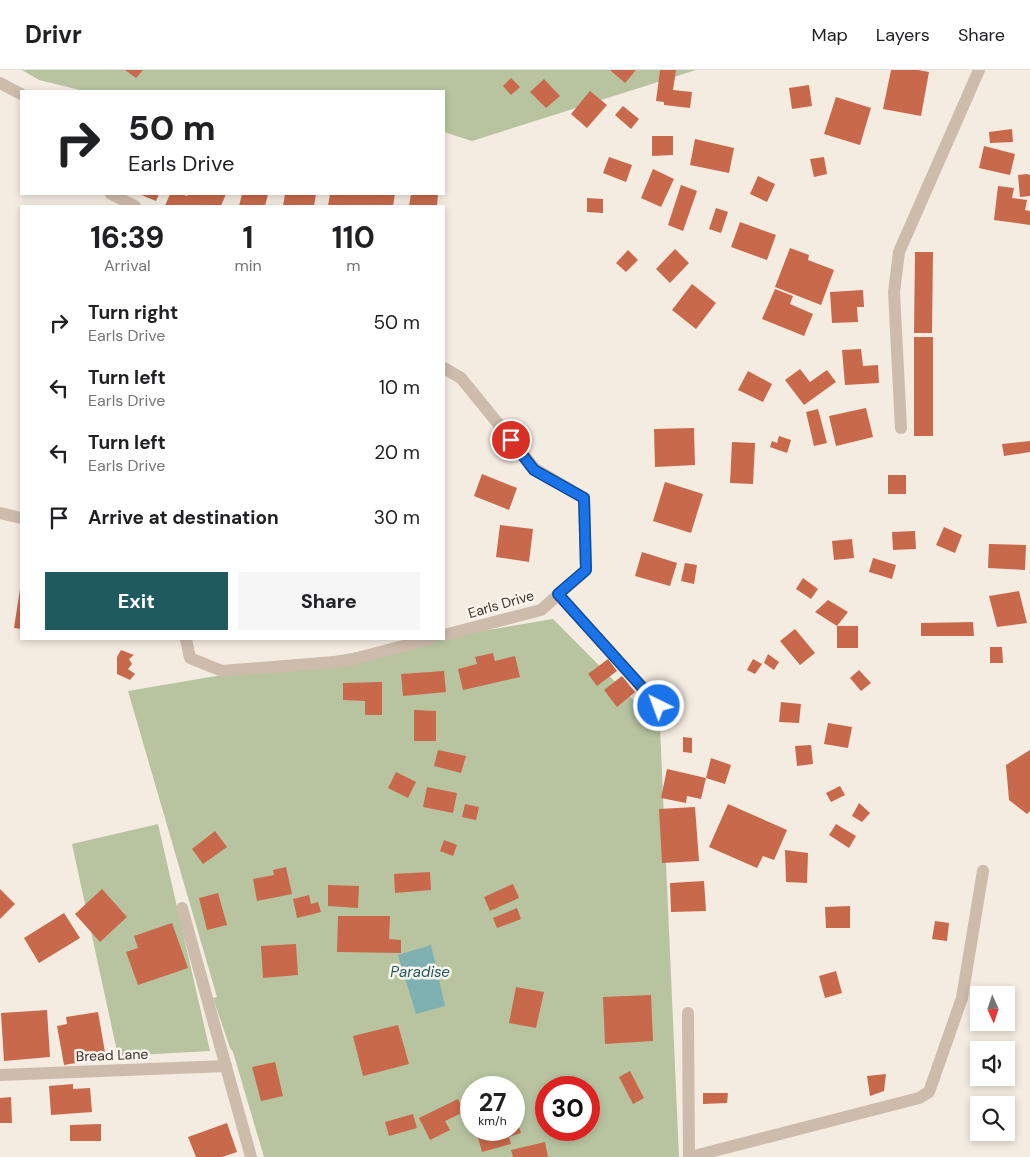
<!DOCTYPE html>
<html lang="en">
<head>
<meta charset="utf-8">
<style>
  body { margin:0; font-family:"DM Sans",sans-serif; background:#f6f6f6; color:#202124; height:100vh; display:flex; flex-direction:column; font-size:19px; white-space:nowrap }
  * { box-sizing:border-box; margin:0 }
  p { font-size:16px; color:#757577 }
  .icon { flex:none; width:28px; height:28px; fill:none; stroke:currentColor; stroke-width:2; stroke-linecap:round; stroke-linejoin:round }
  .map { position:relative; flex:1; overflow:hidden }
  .details { position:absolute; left:20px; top:135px; width:425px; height:435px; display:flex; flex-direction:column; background:#fff; border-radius:0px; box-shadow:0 2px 8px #0003 }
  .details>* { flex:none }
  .top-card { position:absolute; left:20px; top:20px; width:425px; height:105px; border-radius:0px; box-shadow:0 2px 8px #0003; background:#fff; color:#202124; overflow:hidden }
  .needle { width:32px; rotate:177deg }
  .buttons { position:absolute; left:970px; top:916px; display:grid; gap:10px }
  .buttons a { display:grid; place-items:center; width:45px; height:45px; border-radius:0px; background:#fff; box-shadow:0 2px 8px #0003; font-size:25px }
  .speed { position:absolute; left:460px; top:1006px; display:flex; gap:10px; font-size:25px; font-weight:700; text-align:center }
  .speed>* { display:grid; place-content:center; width:65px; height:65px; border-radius:50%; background:#fff; box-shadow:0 2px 8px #0003; line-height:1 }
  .speed small { font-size:12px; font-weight:400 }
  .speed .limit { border:8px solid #d22; background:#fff; color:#111 }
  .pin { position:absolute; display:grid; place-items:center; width:42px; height:42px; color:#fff; margin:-21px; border:2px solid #fff; border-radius:50%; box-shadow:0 1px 5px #0007 }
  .me { position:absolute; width:55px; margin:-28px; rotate:318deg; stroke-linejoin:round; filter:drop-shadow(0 0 4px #0008) }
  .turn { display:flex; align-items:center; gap:18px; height:105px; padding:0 25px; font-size:22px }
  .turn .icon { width:65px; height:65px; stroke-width:2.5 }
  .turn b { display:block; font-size:35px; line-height:42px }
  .eta { display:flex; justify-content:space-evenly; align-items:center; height:85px; text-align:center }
  .eta b { font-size:30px; font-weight:700; line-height:35px }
  .cta { display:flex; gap:10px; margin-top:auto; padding:10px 25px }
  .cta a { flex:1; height:58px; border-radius:0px; background:#1f5a5e; color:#fff; font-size:20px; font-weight:700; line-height:58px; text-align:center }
  .cta a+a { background:#f6f6f6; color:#202124 }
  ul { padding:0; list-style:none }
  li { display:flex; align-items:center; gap:15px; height:65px; padding:0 25px }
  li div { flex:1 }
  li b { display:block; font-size:19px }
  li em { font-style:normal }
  header { display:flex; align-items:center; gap:30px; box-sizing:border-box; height:70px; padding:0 25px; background:#fff; border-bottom:1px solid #e0e0e0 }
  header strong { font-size:24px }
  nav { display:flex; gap:28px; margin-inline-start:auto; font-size:18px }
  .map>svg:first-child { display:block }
  .green { fill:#b8c4a0; fill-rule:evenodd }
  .water { fill:#7fb0b2 }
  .building { fill:#c8694b }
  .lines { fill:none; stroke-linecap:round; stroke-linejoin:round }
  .minor { stroke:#cdbbac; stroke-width:12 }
  .route-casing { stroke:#114b97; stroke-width:12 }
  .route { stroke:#1a73e8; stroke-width:9 }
  .labels { text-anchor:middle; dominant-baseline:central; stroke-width:5; stroke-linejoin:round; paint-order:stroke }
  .street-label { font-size:14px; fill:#3b302b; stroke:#fbf5ee }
  .water-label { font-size:15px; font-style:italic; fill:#1f5a5e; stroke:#fbf5ee }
</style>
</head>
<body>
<header>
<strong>Drivr</strong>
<nav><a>Map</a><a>Layers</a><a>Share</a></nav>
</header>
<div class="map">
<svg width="1030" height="1087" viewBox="0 0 1030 1087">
  <rect width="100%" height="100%" fill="#f4ebe1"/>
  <g class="green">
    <polygon points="22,0 696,0 472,71 444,62 444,21 84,21 39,10"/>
    <path d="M553,549L660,657L679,1087H264L233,982L230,978L213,928L217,927L128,621ZM471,1018H514V1060H471ZM546,1018H589V1060H546Z"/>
    <polygon points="158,754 210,981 118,986 72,774"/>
  </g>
  <polygon class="water" points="431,875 445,936 416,944 398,885"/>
  <g class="building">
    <polygon points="125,0 143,0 136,8"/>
    <polygon points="610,0 636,0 625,13"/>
    <polygon points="660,0 676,0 673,20 692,22 690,38 664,35 664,32 656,31"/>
    <polygon points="891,0 918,0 929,2 921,46 883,39"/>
    <polygon points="511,8 520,17 511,25 503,16"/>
    <polygon points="544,9 560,26 546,38 530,22"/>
    <polygon points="809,15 812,36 792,39 789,18"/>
    <polygon points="590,21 607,35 587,58 571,44"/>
    <polygon points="836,27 871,38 860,75 824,64"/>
    <polygon points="623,36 639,49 631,59 615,45"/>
    <polygon points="1012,59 1013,72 990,73 989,62"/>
    <polygon points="652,66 673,66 673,85 652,86"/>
    <polygon points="695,69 734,78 729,103 690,95"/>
    <polygon points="984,76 1015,84 1010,105 979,98"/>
    <polygon points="609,87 632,95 626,112 603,103"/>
    <polygon points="824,87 827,104 814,107 810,89"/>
    <polygon points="653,99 674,109 661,137 641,128"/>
    <polygon points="1027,104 1030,105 1030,126 1020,127 1018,105"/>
    <polygon points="758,106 775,114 767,132 750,124"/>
    <polygon points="681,115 697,121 683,161 668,155"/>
    <polygon points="998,116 1014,118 1012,128 1027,130 1025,140 1030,141 1030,155 994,150"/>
    <polygon points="139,124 159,124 156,131"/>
    <polygon points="170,124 181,124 187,126 188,124 226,124 221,136 165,136"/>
    <polygon points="242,124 268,124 265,136 239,136"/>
    <polygon points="285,124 316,124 314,136 283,136"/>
    <polygon points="330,124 395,124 393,136 328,136"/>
    <polygon points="411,124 438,124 437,136 409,136"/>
    <polygon points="587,128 603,129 603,143 587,142"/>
    <polygon points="716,138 728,142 721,163 709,159"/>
    <polygon points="740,152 776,165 767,190 731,177"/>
    <polygon points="790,178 809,185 808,190 834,200 821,235 775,217"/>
    <polygon points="675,179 689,193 670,213 656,199"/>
    <polygon points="628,180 638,190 626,202 616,193"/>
    <polygon points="915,182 933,182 932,263 914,263"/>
    <polygon points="692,214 716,233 696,259 672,240"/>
    <polygon points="775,219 793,226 790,234 813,244 804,266 762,249"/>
    <polygon points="863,220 864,237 857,237 858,252 832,253 830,222"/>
    <rect x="914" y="267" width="19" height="99"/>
    <polygon points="861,279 863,296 878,295 879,313 845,315 842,280"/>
    <polygon points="800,299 810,312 827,300 836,312 804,335 785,310"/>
    <polygon points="748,301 772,314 763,332 738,320"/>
    <polygon points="866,338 873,367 836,376 829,346"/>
    <polygon points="818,339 827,373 814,376 806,342"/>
    <polygon points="694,358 695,395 655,397 654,359"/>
    <polygon points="779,366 791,370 787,383 770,377 772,371 777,373"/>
    <polygon points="1030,371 1030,382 1004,386 1002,374"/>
    <polygon points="732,372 755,373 753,414 730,413"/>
    <polygon points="482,404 517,418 509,440 474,426"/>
    <rect x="888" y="405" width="18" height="19"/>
    <polygon points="665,412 703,424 691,463 653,451"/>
    <polygon points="500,455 533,459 529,492 496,487"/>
    <polygon points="944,457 962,465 955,483 936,475"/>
    <polygon points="915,461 916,479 893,480 892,462"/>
    <polygon points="852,469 854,488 834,490 832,471"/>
    <polygon points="989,474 1026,475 1025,500 988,498"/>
    <polygon points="642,482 677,493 670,516 635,506"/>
    <polygon points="873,488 896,495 892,509 869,502"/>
    <polygon points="685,493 697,495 694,514 681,511"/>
    <polygon points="803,508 818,519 811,529 796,519"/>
    <polygon points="20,519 21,519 21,559 14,558"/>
    <polygon points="1019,521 1027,553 997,557 989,526"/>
    <polygon points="828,530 848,542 837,556 815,542"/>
    <polygon points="973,552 974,566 921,566 921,553"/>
    <rect x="837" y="556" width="21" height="22"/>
    <polygon points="795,559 815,583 800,595 780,571"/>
    <polygon points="990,577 1002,577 1003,593 990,593"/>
    <polygon points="121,580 134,585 129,589 132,594 128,599 135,604 130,610 117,604 117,587"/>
    <polygon points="493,583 495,591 515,586 520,607 463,620 458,599 477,594 475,587"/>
    <polygon points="768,584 779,592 774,600 764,593"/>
    <polygon points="608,589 617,601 597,616 588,604"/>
    <polygon points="753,589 762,594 755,604 747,600"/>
    <polygon points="859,600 871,613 861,621 850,608"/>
    <polygon points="444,601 446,622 403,626 401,604"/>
    <polygon points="622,606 635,622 617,637 604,620"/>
    <polygon points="382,612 382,645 365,645 365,631 343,630 343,613"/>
    <polygon points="781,632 801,634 799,653 779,652"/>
    <polygon points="414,640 436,641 436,671 414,671"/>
    <polygon points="828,653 852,657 848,678 824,674"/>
    <polygon points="683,667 692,668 692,683 683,682"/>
    <polygon points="811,675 813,694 797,696 795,676"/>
    <polygon points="438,680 466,686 461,703 434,696"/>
    <polygon points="1030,680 1030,741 1027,744 1009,730 1006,695"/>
    <polygon points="711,688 731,695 725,714 706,708"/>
    <polygon points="667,699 706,708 701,729 687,726 686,733 661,728"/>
    <polygon points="396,702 416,712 408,728 388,718"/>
    <polygon points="840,716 845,725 831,732 826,723"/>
    <polygon points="427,717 457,723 453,743 423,737"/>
    <polygon points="859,733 870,743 862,752 852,746"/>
    <polygon points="465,734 479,737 476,750 462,747"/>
    <polygon points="728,734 787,760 774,790 763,786 757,798 709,777"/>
    <polygon points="695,737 699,791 662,793 659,739"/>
    <polygon points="836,754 856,766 849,778 829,765"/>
    <polygon points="215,761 227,777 203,794 192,779"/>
    <polygon points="444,770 457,775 453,786 440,781"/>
    <polygon points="785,780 808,783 807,813 786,812"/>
    <polygon points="286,797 292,824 257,831 253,809 274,805 273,800"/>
    <polygon points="430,802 431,820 395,823 394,804"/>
    <polygon points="704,811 706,841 671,842 670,813"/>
    <polygon points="513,814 519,828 490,841 484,827"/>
    <polygon points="328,815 359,816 358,838 328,836"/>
    <polygon points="0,819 15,834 0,849"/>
    <polygon points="102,819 127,847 100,872 75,844"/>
    <polygon points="218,823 227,855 207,860 199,828"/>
    <polygon points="309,825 311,834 318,832 321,842 297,848 293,829"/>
    <polygon points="850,836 850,858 826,858 825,837"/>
    <polygon points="517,838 521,849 497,858 493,848"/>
    <polygon points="64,843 80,868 39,893 24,868"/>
    <polygon points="338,846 390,846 389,869 401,870 401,883 337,882"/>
    <polygon points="935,851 949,853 947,871 932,869"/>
    <polygon points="172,853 188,898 138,915 126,882 138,878 134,866"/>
    <polygon points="296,874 298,905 263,908 261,876"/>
    <polygon points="836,901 842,923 825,928 819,906"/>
    <polygon points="516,917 544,922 536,958 509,953"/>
    <polygon points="651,925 653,971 605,974 603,927"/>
    <polygon points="47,940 50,987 4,991 1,943"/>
    <polygon points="98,942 106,988 64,995 57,956 67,954 66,947"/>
    <polygon points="398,955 409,994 363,1006 353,966"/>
    <polygon points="275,992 283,1026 261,1031 252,997"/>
    <polygon points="630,1001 644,1028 633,1034 619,1007"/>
    <polygon points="886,1004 884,1021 870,1026 867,1006"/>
    <polygon points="73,1014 73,1019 90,1018 92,1042 51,1045 49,1016"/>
    <polygon points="703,1023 728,1023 727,1033 703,1034"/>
    <polygon points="11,1027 12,1053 0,1053 0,1028"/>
    <polygon points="458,1029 464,1042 445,1051 450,1060 430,1070 419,1048"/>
    <polygon points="514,1041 521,1063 509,1067 511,1074 482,1082 476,1060 514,1060"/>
    <polygon points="413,1044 417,1058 389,1066 385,1052"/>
    <polygon points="227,1053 237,1082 222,1087 196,1087 188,1067"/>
    <polygon points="101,1054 101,1071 70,1071 70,1055"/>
    <polygon points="545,1072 548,1087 513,1087 511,1080"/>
  </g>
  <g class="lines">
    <g class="minor">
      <polyline points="0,13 21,24"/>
      <polyline points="111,124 135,136"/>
      <polyline points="444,298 461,308 535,399 584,428 586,500 541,540 444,565"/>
      <polyline points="901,358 894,222 899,182 979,0"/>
      <polyline points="0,443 21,448"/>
      <polyline points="558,524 659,636"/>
      <polyline points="186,569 190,588 222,601 346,591 430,569"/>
      <polyline points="182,838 251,1087"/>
      <polyline points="688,943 689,1087"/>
      <polyline points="0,1005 226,996"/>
      <polyline points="690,1087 919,1028 929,1022 962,928 983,801"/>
    </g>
  </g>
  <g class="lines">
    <defs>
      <polyline id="route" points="511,370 534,400 584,428 586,500 558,524 659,636"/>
    </defs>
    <use href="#route" class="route-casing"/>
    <use href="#route" class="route"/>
  </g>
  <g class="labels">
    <g class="street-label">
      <text transform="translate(501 534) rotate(-16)">Earls Drive</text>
      <text transform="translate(112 985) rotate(-2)">Bread Lane</text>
    </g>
    <g class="water-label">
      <text x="420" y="902">Paradise</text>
    </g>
  </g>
</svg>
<div class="buttons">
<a><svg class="needle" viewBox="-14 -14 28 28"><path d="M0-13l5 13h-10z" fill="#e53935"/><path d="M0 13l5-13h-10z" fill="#757577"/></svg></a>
<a><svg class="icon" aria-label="sound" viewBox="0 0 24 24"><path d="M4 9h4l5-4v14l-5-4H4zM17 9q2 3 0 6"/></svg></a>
<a><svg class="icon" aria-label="search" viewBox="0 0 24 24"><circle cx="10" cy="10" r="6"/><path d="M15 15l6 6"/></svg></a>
</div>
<div class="speed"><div>27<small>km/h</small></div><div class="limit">30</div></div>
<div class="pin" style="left:511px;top:370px;background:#d93025"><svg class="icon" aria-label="arrive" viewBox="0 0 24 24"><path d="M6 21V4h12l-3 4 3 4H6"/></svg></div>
<svg class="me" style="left:659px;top:636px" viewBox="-20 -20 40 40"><circle r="17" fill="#1a73e8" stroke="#fff" stroke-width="3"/><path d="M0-11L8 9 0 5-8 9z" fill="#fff"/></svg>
<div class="top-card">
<div class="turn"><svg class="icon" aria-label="right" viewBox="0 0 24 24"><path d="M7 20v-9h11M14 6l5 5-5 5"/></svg><div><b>50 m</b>Earls Drive</div></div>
</div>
<section class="details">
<div class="eta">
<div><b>16:39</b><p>Arrival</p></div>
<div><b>1</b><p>min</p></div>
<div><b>110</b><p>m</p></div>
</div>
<ul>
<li><svg class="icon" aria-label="right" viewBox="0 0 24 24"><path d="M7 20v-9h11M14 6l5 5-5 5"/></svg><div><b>Turn right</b><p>Earls Drive</p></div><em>50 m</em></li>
<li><svg class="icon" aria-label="left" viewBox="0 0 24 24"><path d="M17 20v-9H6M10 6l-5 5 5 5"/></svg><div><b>Turn left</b><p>Earls Drive</p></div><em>10 m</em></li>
<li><svg class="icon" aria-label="left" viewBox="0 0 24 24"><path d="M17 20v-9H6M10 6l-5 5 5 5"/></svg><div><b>Turn left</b><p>Earls Drive</p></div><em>20 m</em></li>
<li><svg class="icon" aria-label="arrive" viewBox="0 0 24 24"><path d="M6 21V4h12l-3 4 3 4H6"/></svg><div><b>Arrive at destination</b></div><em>30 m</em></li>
</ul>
<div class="cta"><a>Exit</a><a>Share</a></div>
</section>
</div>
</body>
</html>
